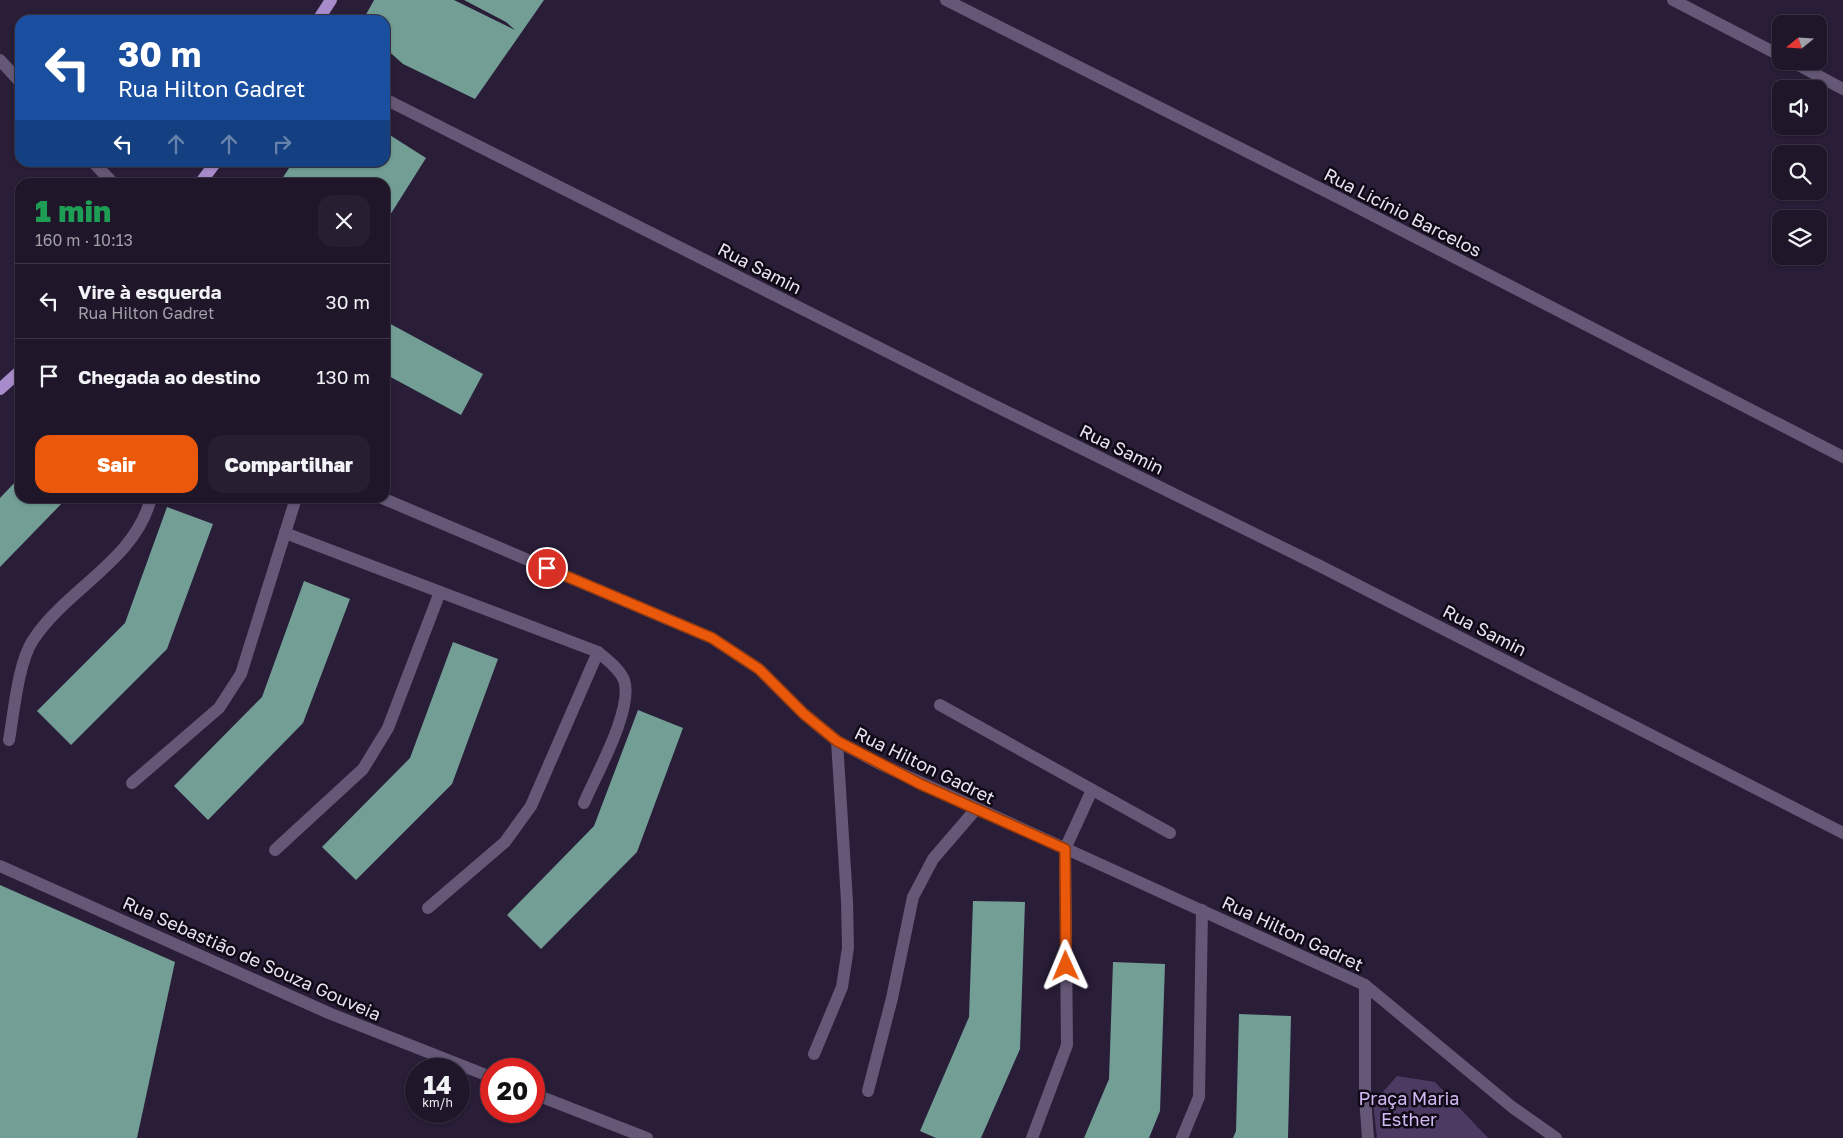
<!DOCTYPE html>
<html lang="pt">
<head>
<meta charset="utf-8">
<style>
  body { margin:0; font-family:"Golos Text",sans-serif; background:#271f31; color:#f1f3f6; height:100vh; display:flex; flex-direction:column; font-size:19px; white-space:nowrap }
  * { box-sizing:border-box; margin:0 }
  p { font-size:16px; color:#a19fa8 }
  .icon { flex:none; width:28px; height:28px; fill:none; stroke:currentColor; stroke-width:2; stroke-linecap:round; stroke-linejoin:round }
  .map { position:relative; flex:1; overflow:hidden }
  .sheet { position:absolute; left:15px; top:178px; width:375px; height:325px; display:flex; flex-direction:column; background:#1f1629; border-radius:15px; box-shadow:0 1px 4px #0004,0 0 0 1px #3c3546 }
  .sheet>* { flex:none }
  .hud { position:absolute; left:15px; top:15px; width:375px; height:152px; border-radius:15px; box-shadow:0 1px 4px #0004,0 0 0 1px #3c3546; background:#1a4fa0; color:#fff; overflow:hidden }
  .needle { width:32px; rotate:252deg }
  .fabs { position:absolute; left:1772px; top:15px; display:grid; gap:10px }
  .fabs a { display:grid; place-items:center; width:55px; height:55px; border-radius:10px; background:#1f1629; box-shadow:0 1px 4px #0004,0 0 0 1px #3c3546; font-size:25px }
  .speed { position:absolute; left:405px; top:1058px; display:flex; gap:10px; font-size:25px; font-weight:700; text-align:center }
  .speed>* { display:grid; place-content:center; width:65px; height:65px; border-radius:50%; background:#1f1629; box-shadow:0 1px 4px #0004,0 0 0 1px #3c3546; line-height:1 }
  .speed small { font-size:12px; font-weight:400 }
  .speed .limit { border:8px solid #d22; background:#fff; color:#111 }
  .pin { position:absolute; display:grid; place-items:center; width:42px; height:42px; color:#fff; margin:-21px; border:2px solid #fff; border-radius:50%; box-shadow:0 1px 5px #0007 }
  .me { position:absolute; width:55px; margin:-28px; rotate:359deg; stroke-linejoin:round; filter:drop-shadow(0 0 4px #0008) }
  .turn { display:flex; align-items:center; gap:18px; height:105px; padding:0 20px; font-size:22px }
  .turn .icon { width:65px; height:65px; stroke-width:2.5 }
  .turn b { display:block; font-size:35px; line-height:42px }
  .lanes { display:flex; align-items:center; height:48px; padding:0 20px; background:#0003; justify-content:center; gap:25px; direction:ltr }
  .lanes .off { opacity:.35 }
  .round { display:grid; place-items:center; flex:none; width:52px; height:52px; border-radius:15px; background:#271f31 }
  .head { display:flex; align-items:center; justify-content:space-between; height:85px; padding:0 20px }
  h1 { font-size:30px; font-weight:800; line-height:38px; color:#1e9e55 }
  .primary-button { display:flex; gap:10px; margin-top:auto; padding:10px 20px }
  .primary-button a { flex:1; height:58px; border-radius:15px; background:#ea580c; color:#fff; font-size:20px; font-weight:800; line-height:58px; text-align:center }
  .primary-button a+a { background:#271f31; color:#f1f3f6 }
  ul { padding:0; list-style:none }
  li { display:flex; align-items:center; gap:15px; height:75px; padding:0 20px; border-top:1px solid #3c3546 }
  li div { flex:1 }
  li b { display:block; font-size:19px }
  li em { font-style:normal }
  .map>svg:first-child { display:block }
  .green { fill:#4d3a63 }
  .building { fill:#729e96 }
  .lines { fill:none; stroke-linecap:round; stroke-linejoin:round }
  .service { stroke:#655877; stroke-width:12 }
  .minor { stroke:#655877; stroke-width:12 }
  .primary { stroke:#a78bca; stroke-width:12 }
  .route-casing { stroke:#983908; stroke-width:12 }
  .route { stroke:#ea580c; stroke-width:9 }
  .labels { text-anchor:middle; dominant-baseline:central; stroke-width:5; stroke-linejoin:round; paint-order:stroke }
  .street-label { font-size:18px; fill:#e9e2f3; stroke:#0f0a15 }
  .park-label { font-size:18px; fill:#d2b9f4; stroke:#0f0a15 }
</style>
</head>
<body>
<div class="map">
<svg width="1843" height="1138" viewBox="0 0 1843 1138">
  <rect width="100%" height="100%" fill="#291d37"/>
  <polygon class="green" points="1397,1076 1435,1082 1488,1138 1377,1138 1373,1103"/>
  <g class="building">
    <polygon points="374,0 454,0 515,30 506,22 464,0 544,0 475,99 403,64 385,48 385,20 363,20"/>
    <polygon points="385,132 426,158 385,223 385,182 280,182 293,162 385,162"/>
    <polygon points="385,321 483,374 461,415 385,374"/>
    <polygon points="20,477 20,498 67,498 0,567 0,498"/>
    <polygon points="167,507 213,524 167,649 71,745 37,711 125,623"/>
    <polygon points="304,581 350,599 303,723 208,820 174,786 262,697"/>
    <polygon points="453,642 498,659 452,784 356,880 322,847 410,758"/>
    <polygon points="638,710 683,728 637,852 541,949 507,915 594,826"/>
    <polygon points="0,885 175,962 137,1138 0,1138"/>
    <polygon points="973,901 1025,902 1020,1049 981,1138 936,1138 920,1131 969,1017"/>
    <polygon points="1113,962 1165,964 1160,1111 1149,1138 1084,1138 1109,1079"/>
    <polygon points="1239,1014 1291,1016 1288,1138 1233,1138 1236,1131"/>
  </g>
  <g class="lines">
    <g class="service">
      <path d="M285,533L598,652C607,660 619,668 624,680C634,708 596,775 584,803"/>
      <polyline points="940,705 1170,833"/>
      <path d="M9,740C14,712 18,663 33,640C67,588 135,561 151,498"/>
      <polyline points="132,783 219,708 241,674 296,498"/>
      <polyline points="275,850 363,769 388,728 440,592"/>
      <polyline points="428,908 505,842 531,806 598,652"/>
      <polyline points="814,1054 842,987 848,948 847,901 837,741"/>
      <polyline points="868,1091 892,998 913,897 933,859 976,809"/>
      <polyline points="1032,1138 1067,1045 1065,849 1092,790"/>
      <polyline points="1182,1138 1199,1097 1202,910"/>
    </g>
    <g class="minor">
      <polyline points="946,0 1337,197 1843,457"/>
      <polyline points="1673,0 1781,56"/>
      <polyline points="0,60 20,82"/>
      <polyline points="1791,61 1843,89"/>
      <polyline points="385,99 977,397 1320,566 1843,833"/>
      <polyline points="93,162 112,182"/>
      <polyline points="382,498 712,638 759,669 804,714 837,741 880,764 1365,985 1512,1107 1556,1138"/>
      <polyline points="0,866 331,1014 491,1077"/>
      <polyline points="1365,985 1365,1097 1368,1138"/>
      <polyline points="534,1094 647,1138"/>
    </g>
    <g class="primary">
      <polyline points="318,20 331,0"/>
      <polyline points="201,182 216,162"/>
      <polyline points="0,389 20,371"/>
    </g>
  </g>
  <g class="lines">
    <defs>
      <polyline id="route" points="547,568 712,638 759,669 804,714 837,741 920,784 1065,849 1066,966"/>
    </defs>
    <use href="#route" class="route-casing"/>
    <use href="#route" class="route"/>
  </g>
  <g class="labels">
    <g class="street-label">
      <text transform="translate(1403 212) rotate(27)">Rua Licínio Barcelos</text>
      <text transform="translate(760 268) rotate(27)">Rua Samin</text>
      <text transform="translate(1122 449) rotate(26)">Rua Samin</text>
      <text transform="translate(1485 630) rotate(27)">Rua Samin</text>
      <text transform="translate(925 765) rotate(26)">Rua Hilton Gadret</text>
      <text transform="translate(1293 933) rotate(25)">Rua Hilton Gadret</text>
      <text transform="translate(252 958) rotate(24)">Rua Sebastião de Souza Gouveia</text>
    </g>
    <g class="park-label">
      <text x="1409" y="1098">Praça Maria<tspan x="1409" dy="21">Esther</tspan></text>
    </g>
  </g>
</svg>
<div class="fabs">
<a><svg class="needle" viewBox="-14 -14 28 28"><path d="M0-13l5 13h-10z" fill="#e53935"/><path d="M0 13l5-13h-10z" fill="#a19fa8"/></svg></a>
<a><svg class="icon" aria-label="sound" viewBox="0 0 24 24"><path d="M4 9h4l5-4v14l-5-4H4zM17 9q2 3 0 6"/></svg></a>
<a><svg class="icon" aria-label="search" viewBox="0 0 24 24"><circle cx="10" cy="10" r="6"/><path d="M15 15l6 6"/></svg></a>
<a><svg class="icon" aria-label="layers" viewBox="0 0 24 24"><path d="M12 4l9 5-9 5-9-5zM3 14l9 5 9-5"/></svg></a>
</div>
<div class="speed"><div>14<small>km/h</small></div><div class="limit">20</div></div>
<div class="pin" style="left:547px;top:568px;background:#d93025"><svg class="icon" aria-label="arrive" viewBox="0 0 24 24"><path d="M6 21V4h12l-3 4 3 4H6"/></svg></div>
<svg class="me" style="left:1066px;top:966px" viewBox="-20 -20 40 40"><path d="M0-17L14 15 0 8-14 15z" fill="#ea580c" stroke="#fff" stroke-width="4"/></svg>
<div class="hud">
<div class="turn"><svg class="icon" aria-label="left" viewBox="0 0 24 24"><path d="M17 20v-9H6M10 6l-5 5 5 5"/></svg><div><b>30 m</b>Rua Hilton Gadret</div></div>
<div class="lanes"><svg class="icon" aria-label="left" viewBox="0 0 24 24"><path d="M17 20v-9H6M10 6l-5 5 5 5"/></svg><svg class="icon off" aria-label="ahead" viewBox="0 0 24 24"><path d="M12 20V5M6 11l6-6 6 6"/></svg><svg class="icon off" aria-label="ahead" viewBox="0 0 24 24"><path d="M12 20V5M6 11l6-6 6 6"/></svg><svg class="icon off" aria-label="right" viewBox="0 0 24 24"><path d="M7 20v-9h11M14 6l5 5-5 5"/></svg></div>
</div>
<section class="sheet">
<div class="head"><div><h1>1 min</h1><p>160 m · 10:13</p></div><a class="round"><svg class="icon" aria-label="close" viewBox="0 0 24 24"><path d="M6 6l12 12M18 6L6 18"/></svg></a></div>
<ul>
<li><svg class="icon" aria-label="left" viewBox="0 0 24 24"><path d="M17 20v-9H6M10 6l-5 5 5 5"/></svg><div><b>Vire à esquerda</b><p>Rua Hilton Gadret</p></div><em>30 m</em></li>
<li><svg class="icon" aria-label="arrive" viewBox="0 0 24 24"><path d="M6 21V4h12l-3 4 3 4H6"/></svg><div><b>Chegada ao destino</b></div><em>130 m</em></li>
</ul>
<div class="primary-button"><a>Sair</a><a>Compartilhar</a></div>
</section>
</div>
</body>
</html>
